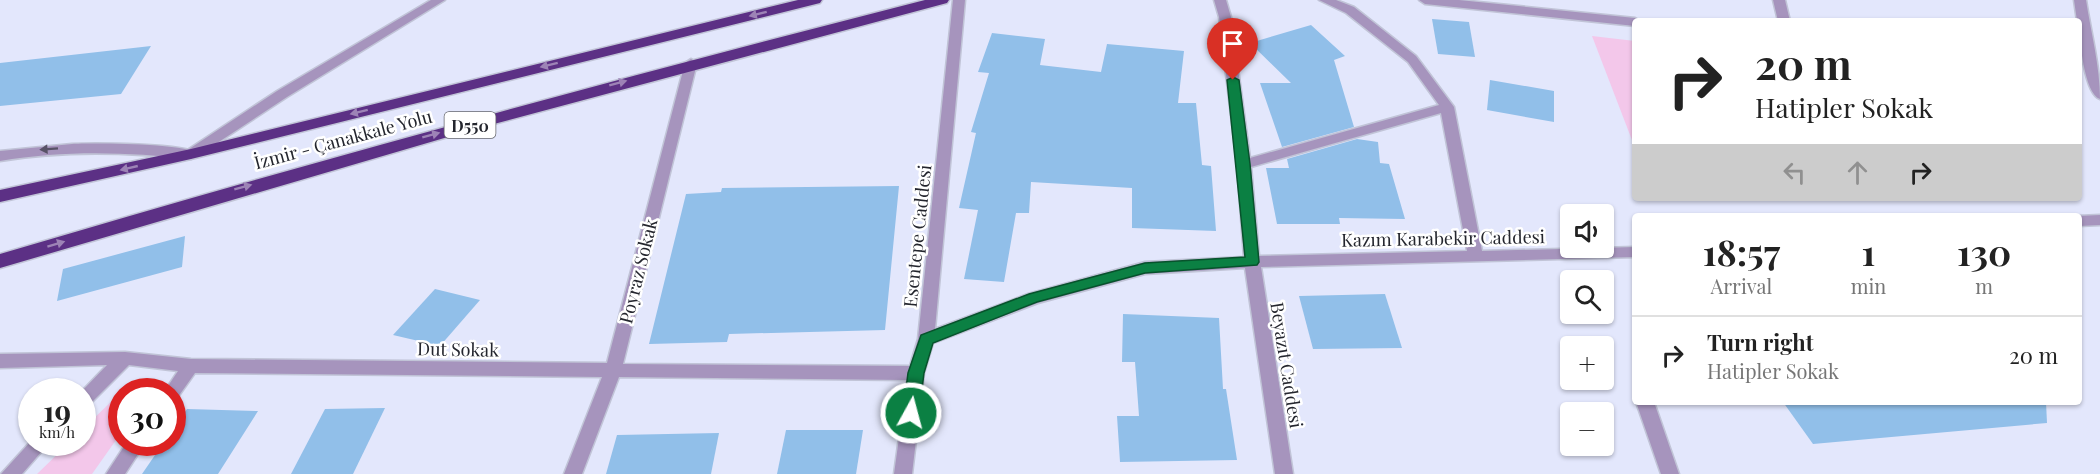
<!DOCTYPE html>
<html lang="en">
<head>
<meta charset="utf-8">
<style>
  body { margin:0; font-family:"Playfair Display",serif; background:#f6f6f6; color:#222; height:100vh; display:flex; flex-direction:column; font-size:22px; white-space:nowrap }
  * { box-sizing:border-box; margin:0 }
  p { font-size:20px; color:#767676 }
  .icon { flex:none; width:33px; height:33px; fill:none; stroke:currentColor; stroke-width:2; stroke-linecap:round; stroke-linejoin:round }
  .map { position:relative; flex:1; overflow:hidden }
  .sheet { position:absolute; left:1632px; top:213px; width:450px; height:192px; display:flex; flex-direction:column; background:#fff; border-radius:6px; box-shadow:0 2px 4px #0004 }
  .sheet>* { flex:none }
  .guide { position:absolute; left:1632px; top:18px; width:450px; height:183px; border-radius:6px; box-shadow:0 2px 4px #0004; background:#fff; color:#222; overflow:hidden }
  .fabs { position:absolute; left:1560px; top:204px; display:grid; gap:12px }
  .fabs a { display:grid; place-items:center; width:54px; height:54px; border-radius:6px; background:#fff; box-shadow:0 2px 4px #0004; font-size:30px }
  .speed { position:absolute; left:18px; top:378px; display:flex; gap:12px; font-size:30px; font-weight:700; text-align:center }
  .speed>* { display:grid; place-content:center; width:78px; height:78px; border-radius:50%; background:#fff; box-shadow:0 2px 4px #0004; line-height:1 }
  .speed small { font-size:15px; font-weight:400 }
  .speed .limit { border:9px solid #d22; background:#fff; color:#111 }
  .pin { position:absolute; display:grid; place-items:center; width:51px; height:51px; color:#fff; margin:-62px -26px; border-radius:50% 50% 50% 0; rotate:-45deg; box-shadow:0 0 6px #0007 }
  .pin .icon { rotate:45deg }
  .me { position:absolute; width:66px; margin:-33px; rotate:7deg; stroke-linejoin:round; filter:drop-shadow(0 0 4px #0008) }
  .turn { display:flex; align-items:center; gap:21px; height:126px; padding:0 24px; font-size:27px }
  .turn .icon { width:78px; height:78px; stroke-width:2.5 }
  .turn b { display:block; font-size:42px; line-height:51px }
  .lanes { display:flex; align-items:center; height:57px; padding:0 24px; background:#0003; justify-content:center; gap:30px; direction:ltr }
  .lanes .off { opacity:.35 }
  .eta { display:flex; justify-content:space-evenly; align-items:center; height:102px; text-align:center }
  .eta b { font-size:36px; font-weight:700; line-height:42px }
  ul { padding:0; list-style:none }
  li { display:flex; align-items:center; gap:18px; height:78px; padding:0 24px; border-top:2px solid #e0e0e0 }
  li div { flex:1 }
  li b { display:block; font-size:22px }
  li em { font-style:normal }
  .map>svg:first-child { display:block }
  .green { fill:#f3c7ea }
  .building { fill:#91bfe9 }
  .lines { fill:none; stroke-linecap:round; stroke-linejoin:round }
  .lane-casing { stroke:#c1c4d7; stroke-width:3 }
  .street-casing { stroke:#c1c4d7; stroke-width:3 }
  .highway-casing { stroke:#c1c4d7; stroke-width:3 }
  .lane { fill:#a694bd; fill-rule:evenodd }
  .street { fill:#a694bd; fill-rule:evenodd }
  .highway { fill:#5c3085; fill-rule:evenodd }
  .oneway { fill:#9d83b6 }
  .oneway2 { fill:#585267 }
  .route { fill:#0b8043; stroke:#07532c; stroke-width:1.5 }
  .labels { text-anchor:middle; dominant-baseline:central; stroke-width:5; stroke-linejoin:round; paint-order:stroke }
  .shield { fill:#fff; stroke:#66676d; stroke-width:1.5 }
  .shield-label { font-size:16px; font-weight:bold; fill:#24262e }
  .street-label { font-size:18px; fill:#24262e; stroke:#fff }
</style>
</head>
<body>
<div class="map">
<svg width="2100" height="474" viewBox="0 0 2100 474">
  <rect width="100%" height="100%" fill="#e3e7fc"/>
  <g class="green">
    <polygon points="1592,36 1635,41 1635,148"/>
    <polygon points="121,392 121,433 92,474 37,474 69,443 82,442 83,429"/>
  </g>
  <g class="building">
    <polygon points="1432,19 1469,22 1475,57 1438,54"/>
    <polygon points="1311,25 1345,56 1334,60 1354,127 1282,147 1260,83 1291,83 1250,43"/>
    <polygon points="992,33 1045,39 1040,65 1101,72 1107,44 1184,51 1178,103 1196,103 1202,165 1211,166 1216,231 1132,228 1132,188 1031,182 1029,213 1016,213 1004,282 964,279 978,210 959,208 976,133 971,132 989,73 978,72"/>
    <polygon points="151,46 121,94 0,106 0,63"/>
    <polygon points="1490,80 1554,91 1554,122 1487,110"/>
    <polygon points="1357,139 1378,142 1380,163 1389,164 1405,219 1339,218 1340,224 1277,224 1266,168 1289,168 1287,159"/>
    <polygon points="899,186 885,330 729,334 727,342 649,344 686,194 721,192 722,188"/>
    <polygon points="185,236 182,267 57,301 63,269"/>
    <polygon points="435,289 480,300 440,346 393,335"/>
    <polygon points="1385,294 1402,348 1313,349 1299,296"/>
    <polygon points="1123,314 1219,318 1223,389 1226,389 1237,460 1120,462 1117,416 1139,416 1135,362 1122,362"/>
    <polygon points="1783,402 2046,402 2047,423 1813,444"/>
    <polygon points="385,408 353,474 291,474 325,409"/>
    <polygon points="187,409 258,411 218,474 142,474 164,442 172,442 172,430"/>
    <polygon points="786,430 863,430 856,474 777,474"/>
    <polygon points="719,433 711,474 606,474 617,435"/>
  </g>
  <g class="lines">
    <defs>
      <path id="lane" d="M72,144C91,143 188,143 198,154L191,159C127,152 64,150 0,161V151Z"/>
      <g id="street">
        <polygon points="431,0 445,0 287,97 196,157 186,157 184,154 186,151 277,91"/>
        <path d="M953,0H965L935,329L1028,294L1145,262L1244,257L1237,164L1219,17L1214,0H1226L1231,17L1250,158L1439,105L1408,62L1346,13L1319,0H1336L1354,7L1416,56L1454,107L1482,251L1635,247V257L1261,267L1293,474H1275L1245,268L1145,274L1038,303L933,343L924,373L912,474H894L907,380L619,377L582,474H564L602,377L195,373L178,397L172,399V392H164L178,371L129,365L88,406L82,408V392H81L107,365L0,368V354L125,352L191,359L607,363L685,63L691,59L697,63L623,364L910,366L918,339ZM1441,113L1467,251L1259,256L1251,167Z"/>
        <polygon points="1419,0 1459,0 1635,18 1640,21 1635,21 1635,26 1425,4"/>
        <polygon points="1773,0 1785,0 1790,21 1778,21"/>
        <path d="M2074,0H2086C2091,33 2100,66 2100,99C2084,94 2079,37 2079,21H2077Z"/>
        <polygon points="2100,215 2100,225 2079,226 2078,216"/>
        <polygon points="1636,402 1654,402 1679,474 1661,474"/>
        <polygon points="32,440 32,442 50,442 22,474 1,474"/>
        <polygon points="127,442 146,442 125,474 106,474"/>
      </g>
      <g id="highway">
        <polygon points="798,0 822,0 820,3 191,159 0,202 0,190 191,149"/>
        <path d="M925,0H949L947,3L475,129L0,268V254C307,163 615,79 925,0Z"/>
      </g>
    </defs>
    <use href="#lane" class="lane-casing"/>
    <use href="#street" class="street-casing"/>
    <use href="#highway" class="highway-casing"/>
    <use href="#lane" class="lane"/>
    <use href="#street" class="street"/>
    <use href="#highway" class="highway"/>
  </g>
  <defs><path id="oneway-solid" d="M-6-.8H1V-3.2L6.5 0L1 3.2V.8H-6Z" transform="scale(1.5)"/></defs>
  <g class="oneway">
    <use href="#oneway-solid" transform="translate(758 14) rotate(166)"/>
    <use href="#oneway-solid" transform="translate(549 65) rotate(166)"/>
    <use href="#oneway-solid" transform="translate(618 83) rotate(-15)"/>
    <use href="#oneway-solid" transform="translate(359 112) rotate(166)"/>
    <use href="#oneway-solid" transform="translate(431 135) rotate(-15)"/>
    <use href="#oneway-solid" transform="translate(129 168) rotate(167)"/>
    <use href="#oneway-solid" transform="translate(243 187) rotate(-15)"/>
    <use href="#oneway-solid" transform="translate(56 244) rotate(-17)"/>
  </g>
  <use class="oneway2" href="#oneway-solid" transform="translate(49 149) rotate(176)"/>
  <polygon class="route" points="1233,77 1239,80 1250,164 1259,262 1257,265 1145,273 1037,302 933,343 924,373 919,413 916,418 905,418 903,413 908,373 921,335 1029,294 1145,263 1245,257 1227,80"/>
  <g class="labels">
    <rect class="shield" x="444.5" y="112" width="51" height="26" rx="4.5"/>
    <g class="shield-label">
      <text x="470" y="125">D550</text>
    </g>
    <g class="street-label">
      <text transform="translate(343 139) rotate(-15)">İzmir - Çanakkale Yolu</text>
      <text transform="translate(917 236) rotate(-84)">Esentepe Caddesi</text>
      <text transform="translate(1443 238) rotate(-1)">Kazım Karabekir Caddesi</text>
      <text transform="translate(638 271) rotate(-76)">Poyraz Sokak</text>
      <text transform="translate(458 349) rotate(1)">Dut Sokak</text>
      <text transform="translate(1287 365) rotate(81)">Beyazıt Caddesi</text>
    </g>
  </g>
</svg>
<div class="fabs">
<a><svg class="icon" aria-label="sound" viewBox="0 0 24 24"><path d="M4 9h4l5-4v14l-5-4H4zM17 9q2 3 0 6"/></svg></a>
<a><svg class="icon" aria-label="search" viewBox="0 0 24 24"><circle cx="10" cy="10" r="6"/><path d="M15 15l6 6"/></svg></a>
<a>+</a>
<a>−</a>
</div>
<div class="speed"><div>19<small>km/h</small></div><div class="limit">30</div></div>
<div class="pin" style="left:1233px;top:80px;background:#d93025"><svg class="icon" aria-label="arrive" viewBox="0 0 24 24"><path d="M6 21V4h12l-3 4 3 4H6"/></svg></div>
<svg class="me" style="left:911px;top:413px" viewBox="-20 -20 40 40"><circle r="17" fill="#0b8043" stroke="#fff" stroke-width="3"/><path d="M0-11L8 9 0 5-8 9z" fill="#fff"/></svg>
<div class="guide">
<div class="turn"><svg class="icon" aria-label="right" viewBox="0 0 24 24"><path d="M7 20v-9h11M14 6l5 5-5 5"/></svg><div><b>20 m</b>Hatipler Sokak</div></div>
<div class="lanes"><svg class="icon off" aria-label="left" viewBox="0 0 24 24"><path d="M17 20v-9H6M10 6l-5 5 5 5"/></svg><svg class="icon off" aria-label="ahead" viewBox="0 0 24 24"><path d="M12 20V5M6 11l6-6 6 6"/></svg><svg class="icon" aria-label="right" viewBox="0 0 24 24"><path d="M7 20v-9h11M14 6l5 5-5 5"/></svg></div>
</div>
<section class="sheet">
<div class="eta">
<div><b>18:57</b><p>Arrival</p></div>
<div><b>1</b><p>min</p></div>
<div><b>130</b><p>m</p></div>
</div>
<ul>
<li><svg class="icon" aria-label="right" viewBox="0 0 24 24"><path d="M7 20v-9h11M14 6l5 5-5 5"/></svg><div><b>Turn right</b><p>Hatipler Sokak</p></div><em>20 m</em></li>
</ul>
</section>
</div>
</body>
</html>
